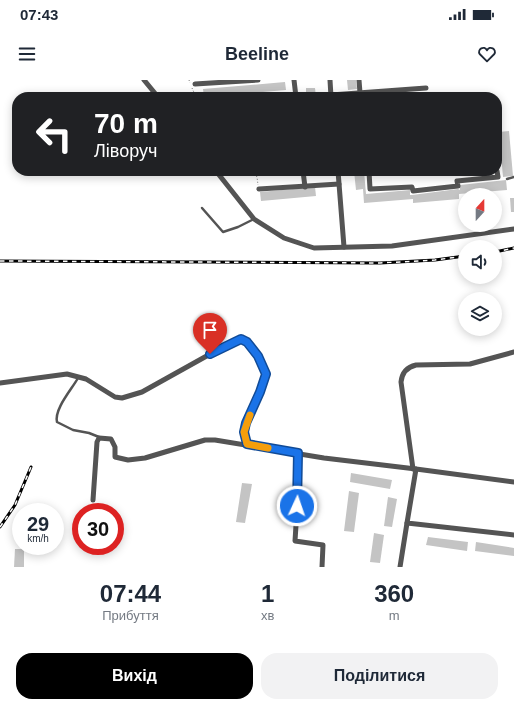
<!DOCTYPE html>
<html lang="uk">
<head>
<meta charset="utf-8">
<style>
  body { margin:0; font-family:Arial,sans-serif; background:#f2f2f3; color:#1f2937; height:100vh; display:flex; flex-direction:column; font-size:15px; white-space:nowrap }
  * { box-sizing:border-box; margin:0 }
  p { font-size:13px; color:#747a83 }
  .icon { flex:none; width:22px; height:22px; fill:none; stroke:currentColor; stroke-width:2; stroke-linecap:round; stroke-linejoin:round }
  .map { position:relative; height:487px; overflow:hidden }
  .side { display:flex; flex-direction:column; background:#fff; flex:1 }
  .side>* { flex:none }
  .banner { position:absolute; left:12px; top:12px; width:490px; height:84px; border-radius:16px; box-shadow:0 2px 10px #0003; background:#202124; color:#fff; overflow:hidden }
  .needle { width:26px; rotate:21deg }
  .tools { position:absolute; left:458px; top:108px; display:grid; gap:8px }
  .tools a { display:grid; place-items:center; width:44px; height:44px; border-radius:50%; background:#fff; box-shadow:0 2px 10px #0003; font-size:20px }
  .speed { position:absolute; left:12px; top:423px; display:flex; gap:8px; font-size:20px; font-weight:700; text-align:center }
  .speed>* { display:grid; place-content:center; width:52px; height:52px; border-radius:50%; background:#fff; box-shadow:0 2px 10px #0003; line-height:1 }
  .speed small { font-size:10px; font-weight:400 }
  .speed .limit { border:6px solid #d22; background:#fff; color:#111 }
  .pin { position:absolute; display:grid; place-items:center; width:34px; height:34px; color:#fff; margin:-41px -17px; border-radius:50% 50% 50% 0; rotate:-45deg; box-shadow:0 0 4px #0007 }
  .pin .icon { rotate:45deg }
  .me { position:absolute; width:44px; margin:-22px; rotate:3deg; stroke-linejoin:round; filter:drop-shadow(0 0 3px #0008) }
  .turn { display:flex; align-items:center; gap:14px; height:84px; padding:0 16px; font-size:18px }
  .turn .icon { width:52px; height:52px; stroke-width:2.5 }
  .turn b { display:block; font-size:28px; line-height:34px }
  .eta { display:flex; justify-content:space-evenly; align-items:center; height:68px; text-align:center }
  .eta b { font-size:24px; font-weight:700; line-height:28px }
  .action { display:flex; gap:8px; margin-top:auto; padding:8px 16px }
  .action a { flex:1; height:46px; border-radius:16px; background:#000; color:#fff; font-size:16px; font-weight:700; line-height:46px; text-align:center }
  .action a+a { background:#f2f2f3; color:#1f2937 }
  .status { display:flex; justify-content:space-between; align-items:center; height:28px; padding:0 20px; background:#fff; direction:ltr }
  .status svg { height:11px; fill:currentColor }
  header { display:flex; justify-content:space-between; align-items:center; height:52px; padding:0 16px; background:#fff; font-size:18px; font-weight:700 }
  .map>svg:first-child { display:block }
  .building { fill:#c4c4c4 }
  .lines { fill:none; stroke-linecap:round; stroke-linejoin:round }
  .path { stroke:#767676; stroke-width:1; stroke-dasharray:1 2; stroke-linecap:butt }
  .lane { stroke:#545454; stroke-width:2.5 }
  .street { stroke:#545454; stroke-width:5 }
  .rail-casing { stroke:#000; stroke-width:3 }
  .rail { stroke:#fff; stroke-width:1.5; stroke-dasharray:4.5; stroke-linecap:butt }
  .route-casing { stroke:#114b97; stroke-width:10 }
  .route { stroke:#1a73e8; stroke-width:7 }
  .slow { stroke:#f59e0b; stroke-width:7 }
</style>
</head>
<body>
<div class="status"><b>07:43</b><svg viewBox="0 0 49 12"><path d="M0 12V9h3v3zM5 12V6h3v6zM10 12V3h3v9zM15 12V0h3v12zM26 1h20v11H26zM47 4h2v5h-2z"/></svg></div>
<header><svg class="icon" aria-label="menu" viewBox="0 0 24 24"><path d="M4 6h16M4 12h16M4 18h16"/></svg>Beeline<svg class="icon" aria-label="heart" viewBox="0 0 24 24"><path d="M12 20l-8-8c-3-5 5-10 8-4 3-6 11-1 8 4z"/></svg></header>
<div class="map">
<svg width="514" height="487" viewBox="0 0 514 487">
  <rect width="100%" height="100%" fill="#fff"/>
  <g class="building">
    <polygon points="347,0 356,0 357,9 348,10"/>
    <polygon points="285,2 286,10 204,17 203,9"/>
    <polygon points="306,8 315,8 316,17 306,17"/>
    <polygon points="429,13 429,17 391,17 391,16"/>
    <polygon points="509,51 513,96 503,97 499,52"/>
    <polygon points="101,91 127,91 127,93 101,92"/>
    <polygon points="354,91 364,91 366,114 410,110 410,115 412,115 458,109 460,110 460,105 506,100 507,110 459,114 459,119 413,123 413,119 364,123 363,109 356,110"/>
    <polygon points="315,107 316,116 261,121 260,112"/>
    <polygon points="510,118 514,118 514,132 511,132"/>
    <polygon points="351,393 392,400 390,409 350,402"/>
    <polygon points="242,403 252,404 245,443 236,442"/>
    <polygon points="349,411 359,413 354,452 344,451"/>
    <polygon points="388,417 397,419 392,447 384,446"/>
    <polygon points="374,453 384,455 380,483 370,482"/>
    <polygon points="428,457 468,462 467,471 426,465"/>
    <polygon points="476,462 514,468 514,476 475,471"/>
    <polygon points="15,469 24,469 24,487 14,487"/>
  </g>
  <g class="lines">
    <g class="path">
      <polyline points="189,0 190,3"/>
      <polyline points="192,8 196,17"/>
      <polyline points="253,91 257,97 258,105"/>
    </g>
    <g class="lane">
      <polyline points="507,99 514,97"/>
      <polyline points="202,128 223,152 238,147 254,139"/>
      <path d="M78,298C72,309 54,329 57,342L73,350L89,353L99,357"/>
    </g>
    <g class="street">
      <polyline points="144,0 158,17"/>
      <polyline points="294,0 296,17"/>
      <polyline points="330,0 331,17"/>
      <polyline points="359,0 360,13"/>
      <polyline points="195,4 258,0"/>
      <polyline points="331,15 426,8"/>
      <polyline points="216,91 254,139 284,158 314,168 392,166 514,149"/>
      <polyline points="303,91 305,107"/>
      <polyline points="338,91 344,167"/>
      <polyline points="369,91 370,109 412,107 413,111 458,106 457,101 498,97 497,91"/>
      <polyline points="259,109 339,104"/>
      <polyline points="0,303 67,294 86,299 115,317 122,318 142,312 221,268 241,259 247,263 258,276 266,295 260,312 246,343 244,352 247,364"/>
      <polyline points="298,373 298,414 295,461 323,465 322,487"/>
      <path d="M413,389L401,302C402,293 407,287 416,285L470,284L514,272"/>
      <polyline points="416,389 514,402"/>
      <polyline points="93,420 97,362 99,358 111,359 115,367 115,377 128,380 145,378 205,360 215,360 324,378 416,389 407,443 514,455"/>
      <polyline points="400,487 407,443"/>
    </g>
    <defs>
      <g id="rail">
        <polyline points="495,172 514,168"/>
        <polyline points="0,181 380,183 435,180 465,176"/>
        <polyline points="0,447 15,425 31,387"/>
      </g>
    </defs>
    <use href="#rail" class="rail-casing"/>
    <use href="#rail" class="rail"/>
  </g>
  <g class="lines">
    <defs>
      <polyline id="route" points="210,274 241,259 247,262 258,276 266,294 260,312 246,343 244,352 247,364 298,373 297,426"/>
    </defs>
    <use href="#route" class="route-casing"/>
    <use href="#route" class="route"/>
    <polyline class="slow" points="250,335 244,352 247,364 268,368"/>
  </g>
</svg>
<div class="tools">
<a><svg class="needle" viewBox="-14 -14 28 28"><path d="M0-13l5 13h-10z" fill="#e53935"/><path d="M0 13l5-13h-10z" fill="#747a83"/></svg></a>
<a><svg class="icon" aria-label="sound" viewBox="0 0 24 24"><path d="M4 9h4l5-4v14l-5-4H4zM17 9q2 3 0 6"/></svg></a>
<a><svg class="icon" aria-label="layers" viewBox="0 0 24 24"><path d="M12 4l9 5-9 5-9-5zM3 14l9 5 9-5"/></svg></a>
</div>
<div class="speed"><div>29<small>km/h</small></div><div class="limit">30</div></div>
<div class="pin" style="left:210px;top:274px;background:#d93025"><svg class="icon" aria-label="arrive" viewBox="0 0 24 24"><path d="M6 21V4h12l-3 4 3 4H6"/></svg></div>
<svg class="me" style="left:297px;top:426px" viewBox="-20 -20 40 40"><circle r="17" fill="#1a73e8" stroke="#fff" stroke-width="3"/><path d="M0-11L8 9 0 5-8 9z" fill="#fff"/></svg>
<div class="banner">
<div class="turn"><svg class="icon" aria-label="left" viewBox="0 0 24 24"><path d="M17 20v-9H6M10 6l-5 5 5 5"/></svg><div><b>70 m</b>Ліворуч</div></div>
</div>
</div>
<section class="side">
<div class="eta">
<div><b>07:44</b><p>Прибуття</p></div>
<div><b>1</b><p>хв</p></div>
<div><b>360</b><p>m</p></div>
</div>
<div class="action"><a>Вихід</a><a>Поділитися</a></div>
</section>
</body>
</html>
